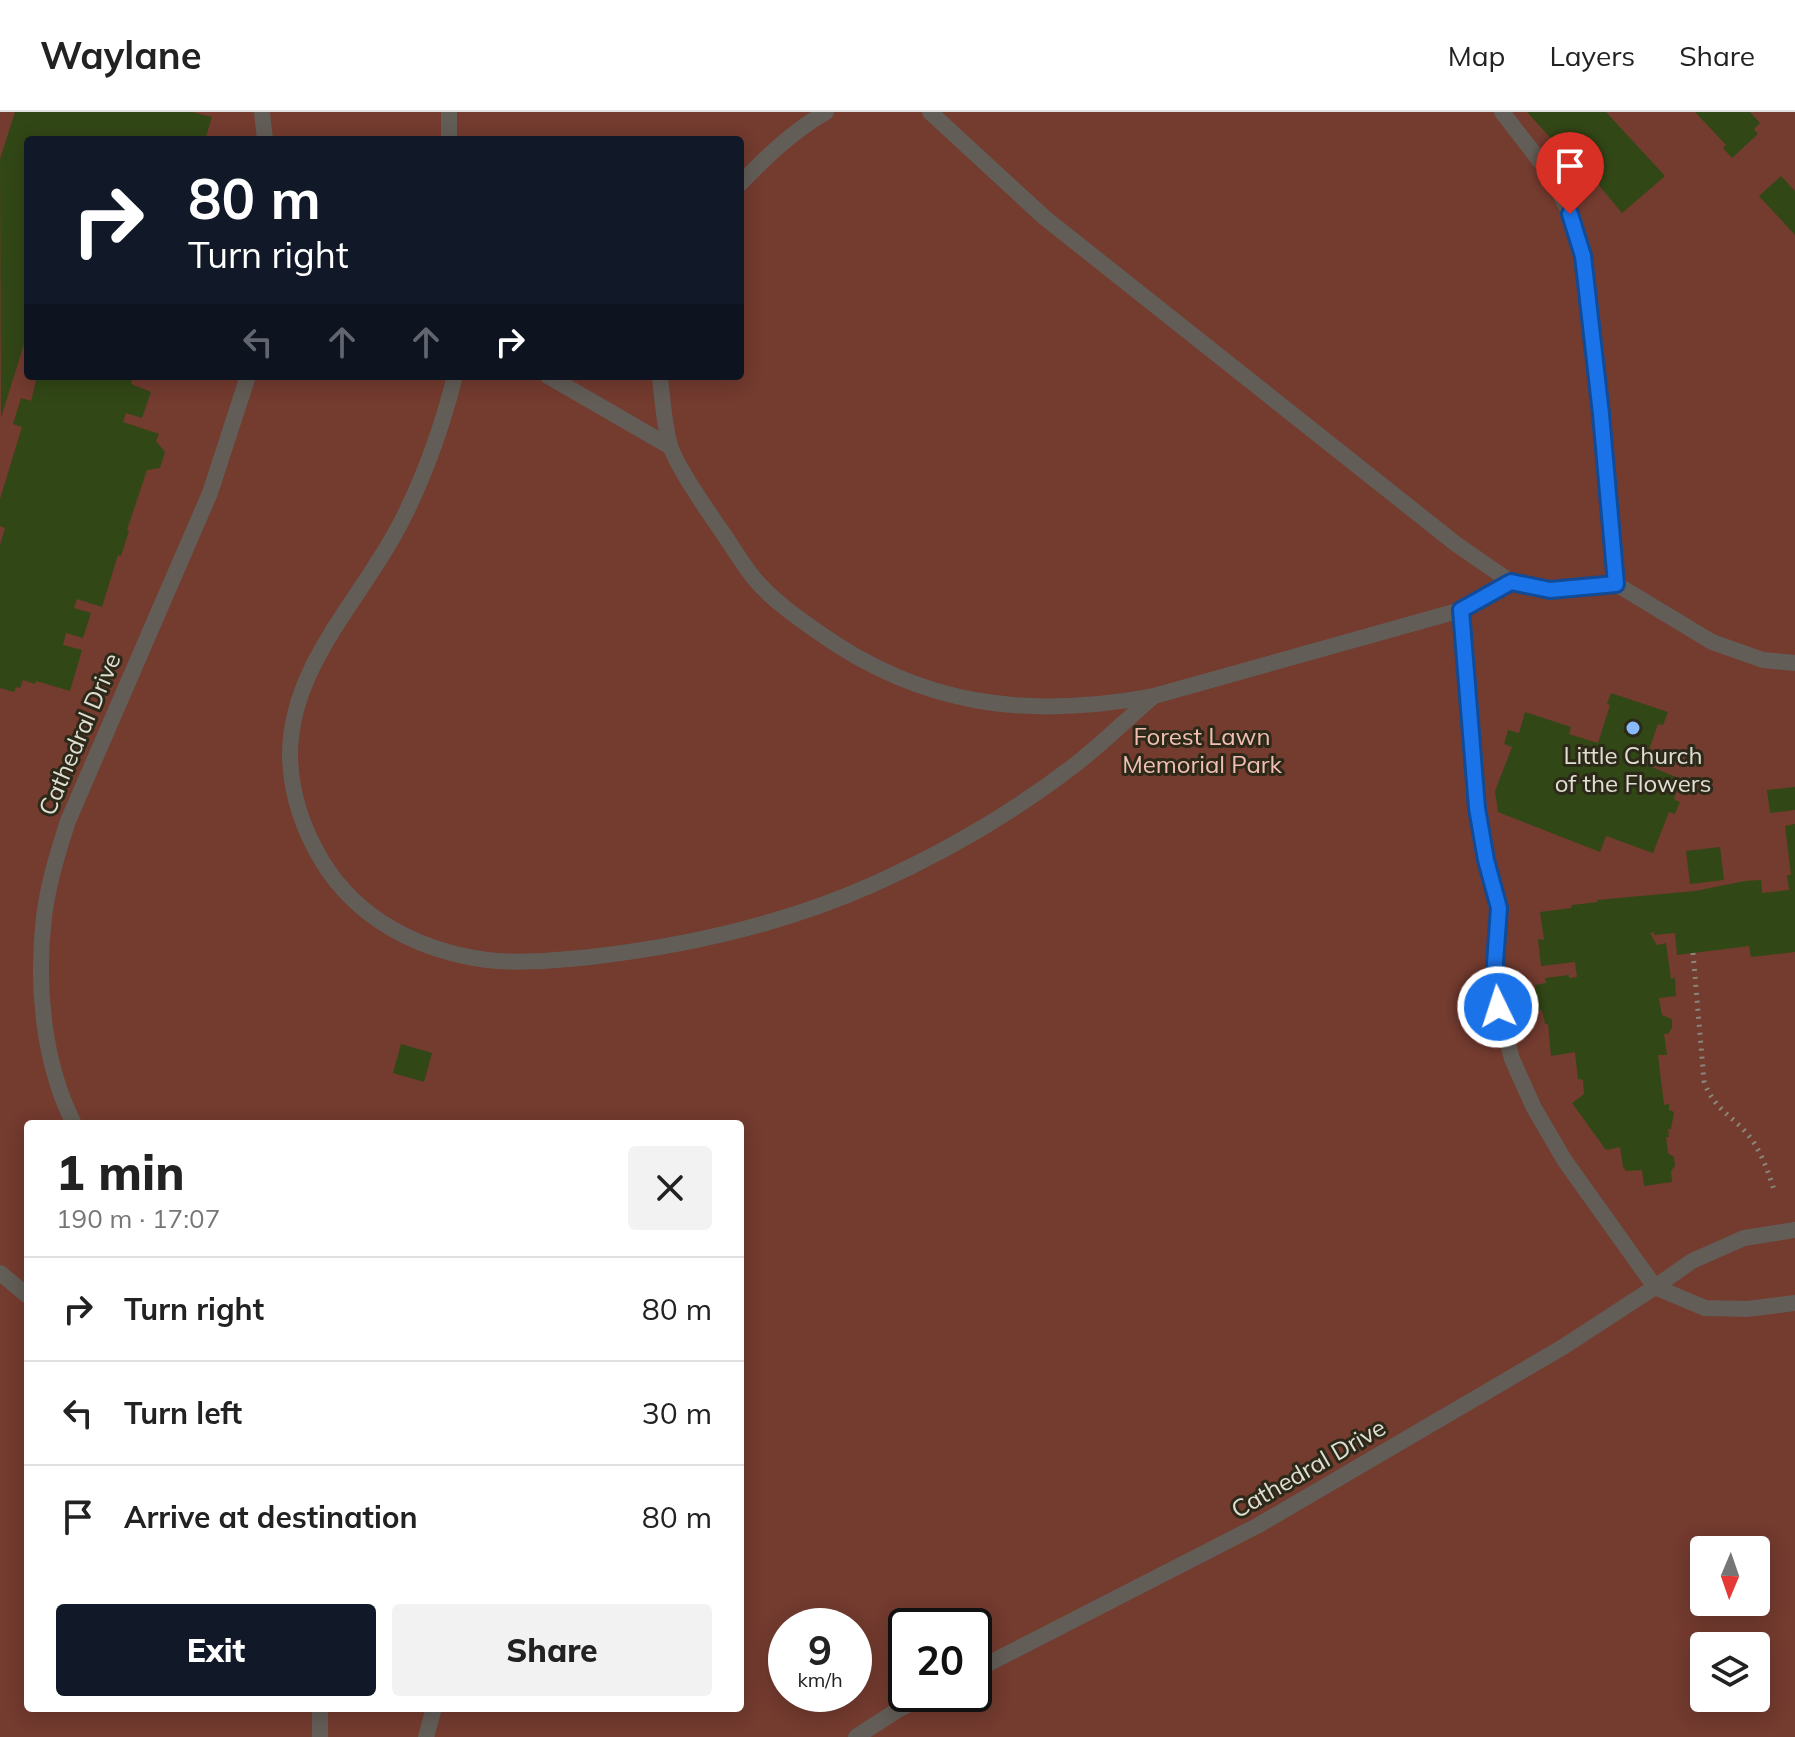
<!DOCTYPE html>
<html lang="en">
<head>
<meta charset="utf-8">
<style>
  body { margin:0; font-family:Mulish,sans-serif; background:#f2f2f2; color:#222; height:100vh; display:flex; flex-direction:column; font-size:30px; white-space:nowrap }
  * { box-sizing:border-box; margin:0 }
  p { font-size:26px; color:#767676 }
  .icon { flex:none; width:44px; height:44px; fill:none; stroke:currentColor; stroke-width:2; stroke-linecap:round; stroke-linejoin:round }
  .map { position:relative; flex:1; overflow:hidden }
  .details { position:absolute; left:24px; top:1008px; width:720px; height:592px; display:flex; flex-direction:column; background:#fff; border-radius:8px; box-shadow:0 4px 20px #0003 }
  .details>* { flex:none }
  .guide { position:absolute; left:24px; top:24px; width:720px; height:244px; border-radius:8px; box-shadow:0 4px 20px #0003; background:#111827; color:#fff; overflow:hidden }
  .needle { width:52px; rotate:182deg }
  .controls { position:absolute; left:1690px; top:1424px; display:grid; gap:16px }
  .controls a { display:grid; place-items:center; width:80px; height:80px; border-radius:8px; background:#fff; box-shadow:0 4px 20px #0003; font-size:40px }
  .speed { position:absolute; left:768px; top:1496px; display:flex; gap:16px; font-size:40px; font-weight:700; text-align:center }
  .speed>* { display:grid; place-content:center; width:104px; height:104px; border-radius:50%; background:#fff; box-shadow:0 4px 20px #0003; line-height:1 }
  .speed small { font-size:20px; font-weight:400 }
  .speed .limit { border:4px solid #111; border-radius:12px; background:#fff; color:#111 }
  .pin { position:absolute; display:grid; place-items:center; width:68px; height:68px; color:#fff; margin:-82px -34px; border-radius:50% 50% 50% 0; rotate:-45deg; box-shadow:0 0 8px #0007 }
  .pin .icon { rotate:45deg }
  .me { position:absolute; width:88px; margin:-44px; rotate:356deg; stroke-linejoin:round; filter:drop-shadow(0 0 6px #0008) }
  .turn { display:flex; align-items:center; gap:28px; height:168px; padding:0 32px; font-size:36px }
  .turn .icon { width:104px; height:104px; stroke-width:2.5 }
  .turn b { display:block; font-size:56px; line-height:68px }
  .lanes { display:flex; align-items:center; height:76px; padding:0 32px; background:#0003; justify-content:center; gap:40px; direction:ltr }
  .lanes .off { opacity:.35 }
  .round { display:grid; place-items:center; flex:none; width:84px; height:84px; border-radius:8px; background:#f2f2f2 }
  .summary { display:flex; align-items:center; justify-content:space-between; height:136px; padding:0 32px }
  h1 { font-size:48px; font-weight:800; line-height:60px }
  .button { display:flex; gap:16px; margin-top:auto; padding:16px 32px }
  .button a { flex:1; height:92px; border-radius:8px; background:#111827; color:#fff; font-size:32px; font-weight:800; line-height:92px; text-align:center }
  .button a+a { background:#f2f2f2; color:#222 }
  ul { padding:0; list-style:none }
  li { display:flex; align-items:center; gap:24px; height:104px; padding:0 32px; border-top:2px solid #e0e0e0 }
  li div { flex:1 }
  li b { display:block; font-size:30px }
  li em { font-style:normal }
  header { display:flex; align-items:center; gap:48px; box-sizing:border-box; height:112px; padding:0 40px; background:#fff; border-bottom:2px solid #e0e0e0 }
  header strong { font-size:38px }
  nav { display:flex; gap:44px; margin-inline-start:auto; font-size:28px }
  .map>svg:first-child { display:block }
  .green { fill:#743b2f; fill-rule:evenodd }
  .building { fill:#324716 }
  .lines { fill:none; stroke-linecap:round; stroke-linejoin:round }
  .path { stroke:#8a877a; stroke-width:5; stroke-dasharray:2 6; stroke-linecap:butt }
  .service { stroke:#635d57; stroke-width:16 }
  .route-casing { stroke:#114b97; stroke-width:20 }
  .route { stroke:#1a73e8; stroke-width:14 }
  .poi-dot { fill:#88bafc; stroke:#2c2919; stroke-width:3 }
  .labels { text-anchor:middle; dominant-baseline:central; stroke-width:6; stroke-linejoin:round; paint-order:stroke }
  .street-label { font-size:24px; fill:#e0ded3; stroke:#2c2919 }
  .park-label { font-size:24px; fill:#f2beb1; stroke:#2c2919 }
  .poi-label { font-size:24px; fill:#e0ded3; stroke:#2c2919 }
</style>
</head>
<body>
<header>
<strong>Waylane</strong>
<nav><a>Map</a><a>Layers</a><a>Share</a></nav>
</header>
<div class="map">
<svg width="1795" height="1625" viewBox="0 0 1795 1625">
  <rect width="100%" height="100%" fill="#2c2919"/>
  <path class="green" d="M0,0H1795V1625H0ZM28,28H740V264H28ZM28,1012H740V1596H28ZM1704,1438H1756V1490H1704ZM786,1514H854V1582H786ZM906,1514H974V1582H906ZM1704,1534H1756V1586H1704Z"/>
  <g class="building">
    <polygon points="15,0 192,0 212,5 205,28 28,28 28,219 1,306 0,47"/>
    <polygon points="1527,0 1606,0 1665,64 1622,101 1560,27 1555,31"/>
    <polygon points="1695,0 1750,0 1760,11 1754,17 1758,22 1732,46 1723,36 1726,33"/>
    <polygon points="1781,64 1795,79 1795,123 1759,84"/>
    <polygon points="37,264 133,264 131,272 151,280 142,306 126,301 123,310 159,322 156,329 165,340 160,356 147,358 127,418 129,419 121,444 118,443 102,495 77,487 74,496 91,501 83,526 66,521 63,533 82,538 70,579 36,569 35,572 23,568 20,576 16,575 14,580 0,576 0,433 5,416 0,414 0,387 22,315 13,312 21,286 31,289"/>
    <polygon points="1611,581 1668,600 1663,613 1658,612 1644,652 1681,667 1674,687 1680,690 1675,702 1669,700 1653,741 1606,724 1600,740 1498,700 1495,679 1512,635 1504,632 1508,618 1519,621 1525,600 1571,615 1569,622 1598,631 1610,593 1607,592"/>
    <polygon points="1795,675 1795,698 1770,701 1767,678"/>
    <polygon points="1795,712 1795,840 1751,845 1749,834 1677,843 1675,821 1654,823 1654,820 1650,821 1657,833 1666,831 1671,867 1675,866 1676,884 1659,886 1662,903 1672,907 1672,916 1668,922 1664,922 1667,943 1658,943 1664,993 1669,992 1669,998 1674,1000 1671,1017 1668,1017 1669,1025 1666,1025 1668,1041 1674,1045 1675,1054 1671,1059 1672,1070 1644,1074 1642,1058 1626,1059 1623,1055 1620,1035 1606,1038 1572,991 1584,982 1583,968 1578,967 1575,940 1551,944 1548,912 1545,912 1542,898 1538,899 1535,873 1546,871 1545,866 1569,863 1569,866 1577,865 1575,850 1541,854 1538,827 1544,828 1540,800 1571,796 1572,793 1598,790 1597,788 1695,779 1745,769 1761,768 1762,781 1789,778 1787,763 1791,763 1785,714"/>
    <polygon points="1720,735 1724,768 1690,772 1686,739"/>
    <polygon points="401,932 432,941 424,970 393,961"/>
  </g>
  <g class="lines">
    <path class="path" d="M1693,841L1704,969C1714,999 1735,1004 1752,1028C1763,1044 1769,1062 1775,1081"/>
    <g class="service">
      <polyline points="262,0 265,28"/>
      <polyline points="449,0 449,28"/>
      <polyline points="930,0 1045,106 1456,432 1511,470 1550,478 1616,472 1712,530 1763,548 1795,551"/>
      <polyline points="1502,0 1550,62 1570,102 1583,144 1601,302 1616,472"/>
      <path d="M740,72C766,45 793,19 826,0"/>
      <path d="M455,264C442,315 423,369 398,416C359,490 289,556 290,645C291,683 303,717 322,749C358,808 420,839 487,848C521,852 556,848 590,845C687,834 784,812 874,772C945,740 1014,700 1076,652C1103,631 1128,606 1154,584"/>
      <polyline points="548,264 669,334"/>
      <path d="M660,264C662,286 664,309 669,330C674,352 711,404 725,424C734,438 743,452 753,465C770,486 795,504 818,520C923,595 1029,607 1154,584L1461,498L1511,470"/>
      <path d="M74,1012C43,951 36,873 44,805C48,772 58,740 68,709L210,381L248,264"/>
      <polyline points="1795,1118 1744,1126 1692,1149 1655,1175 1705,1196 1747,1197 1795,1191"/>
      <polyline points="0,1161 28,1184"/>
      <polyline points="974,1559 1257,1414 1563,1235 1655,1175 1565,1049 1534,996 1512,947 1498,895 1495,851 1499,796 1486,748 1477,696 1461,498"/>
      <polyline points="320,1596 320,1625"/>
      <polyline points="426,1625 434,1596"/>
      <polyline points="856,1625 896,1599 928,1582"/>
    </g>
  </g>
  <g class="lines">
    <defs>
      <polyline id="route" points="1498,895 1495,851 1499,796 1486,748 1477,696 1461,498 1511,470 1550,478 1616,472 1601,302 1583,144 1570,102"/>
    </defs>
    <use href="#route" class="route-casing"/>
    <use href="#route" class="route"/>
  </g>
  <circle class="poi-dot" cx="1633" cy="616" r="8"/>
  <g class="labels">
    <g class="street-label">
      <text transform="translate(79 622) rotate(-67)">Cathedral Drive</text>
      <text transform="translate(1308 1356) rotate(-30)">Cathedral Drive</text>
    </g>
    <g class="park-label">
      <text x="1202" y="624">Forest Lawn<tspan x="1202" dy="28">Memorial Park</tspan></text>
    </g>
    <g class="poi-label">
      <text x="1633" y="643">Little Church<tspan x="1633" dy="28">of the Flowers</tspan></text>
    </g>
  </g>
</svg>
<div class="controls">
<a><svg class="needle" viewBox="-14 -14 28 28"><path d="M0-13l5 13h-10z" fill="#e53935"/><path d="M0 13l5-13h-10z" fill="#767676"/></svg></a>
<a><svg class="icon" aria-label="layers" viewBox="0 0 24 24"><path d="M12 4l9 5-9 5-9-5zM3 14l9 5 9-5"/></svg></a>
</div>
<div class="speed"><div>9<small>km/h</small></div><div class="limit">20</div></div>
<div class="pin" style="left:1570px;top:102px;background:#d93025"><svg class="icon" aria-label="arrive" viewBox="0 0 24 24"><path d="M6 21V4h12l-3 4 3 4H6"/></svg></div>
<svg class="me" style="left:1498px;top:895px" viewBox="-20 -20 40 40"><circle r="17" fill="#1a73e8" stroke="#fff" stroke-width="3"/><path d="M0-11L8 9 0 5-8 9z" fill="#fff"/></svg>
<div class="guide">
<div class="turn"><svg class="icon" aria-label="right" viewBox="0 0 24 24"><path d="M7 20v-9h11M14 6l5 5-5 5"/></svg><div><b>80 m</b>Turn right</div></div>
<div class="lanes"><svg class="icon off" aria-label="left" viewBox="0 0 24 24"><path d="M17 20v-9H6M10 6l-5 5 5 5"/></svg><svg class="icon off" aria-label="ahead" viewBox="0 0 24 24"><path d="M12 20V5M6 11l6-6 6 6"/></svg><svg class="icon off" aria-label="ahead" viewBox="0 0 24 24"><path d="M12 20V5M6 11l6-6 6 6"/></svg><svg class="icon" aria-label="right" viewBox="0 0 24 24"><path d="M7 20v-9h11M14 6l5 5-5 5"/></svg></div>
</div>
<section class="details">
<div class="summary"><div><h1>1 min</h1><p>190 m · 17:07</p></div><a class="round"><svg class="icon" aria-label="close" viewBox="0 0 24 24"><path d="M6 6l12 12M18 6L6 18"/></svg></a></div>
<ul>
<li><svg class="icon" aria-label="right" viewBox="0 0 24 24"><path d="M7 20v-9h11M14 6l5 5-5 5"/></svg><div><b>Turn right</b></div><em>80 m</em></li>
<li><svg class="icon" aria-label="left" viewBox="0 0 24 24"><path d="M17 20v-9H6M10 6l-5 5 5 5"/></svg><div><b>Turn left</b></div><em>30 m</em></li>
<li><svg class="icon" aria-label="arrive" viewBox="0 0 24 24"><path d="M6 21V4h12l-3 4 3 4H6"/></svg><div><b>Arrive at destination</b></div><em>80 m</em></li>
</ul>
<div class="button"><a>Exit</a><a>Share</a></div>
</section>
</div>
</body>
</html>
